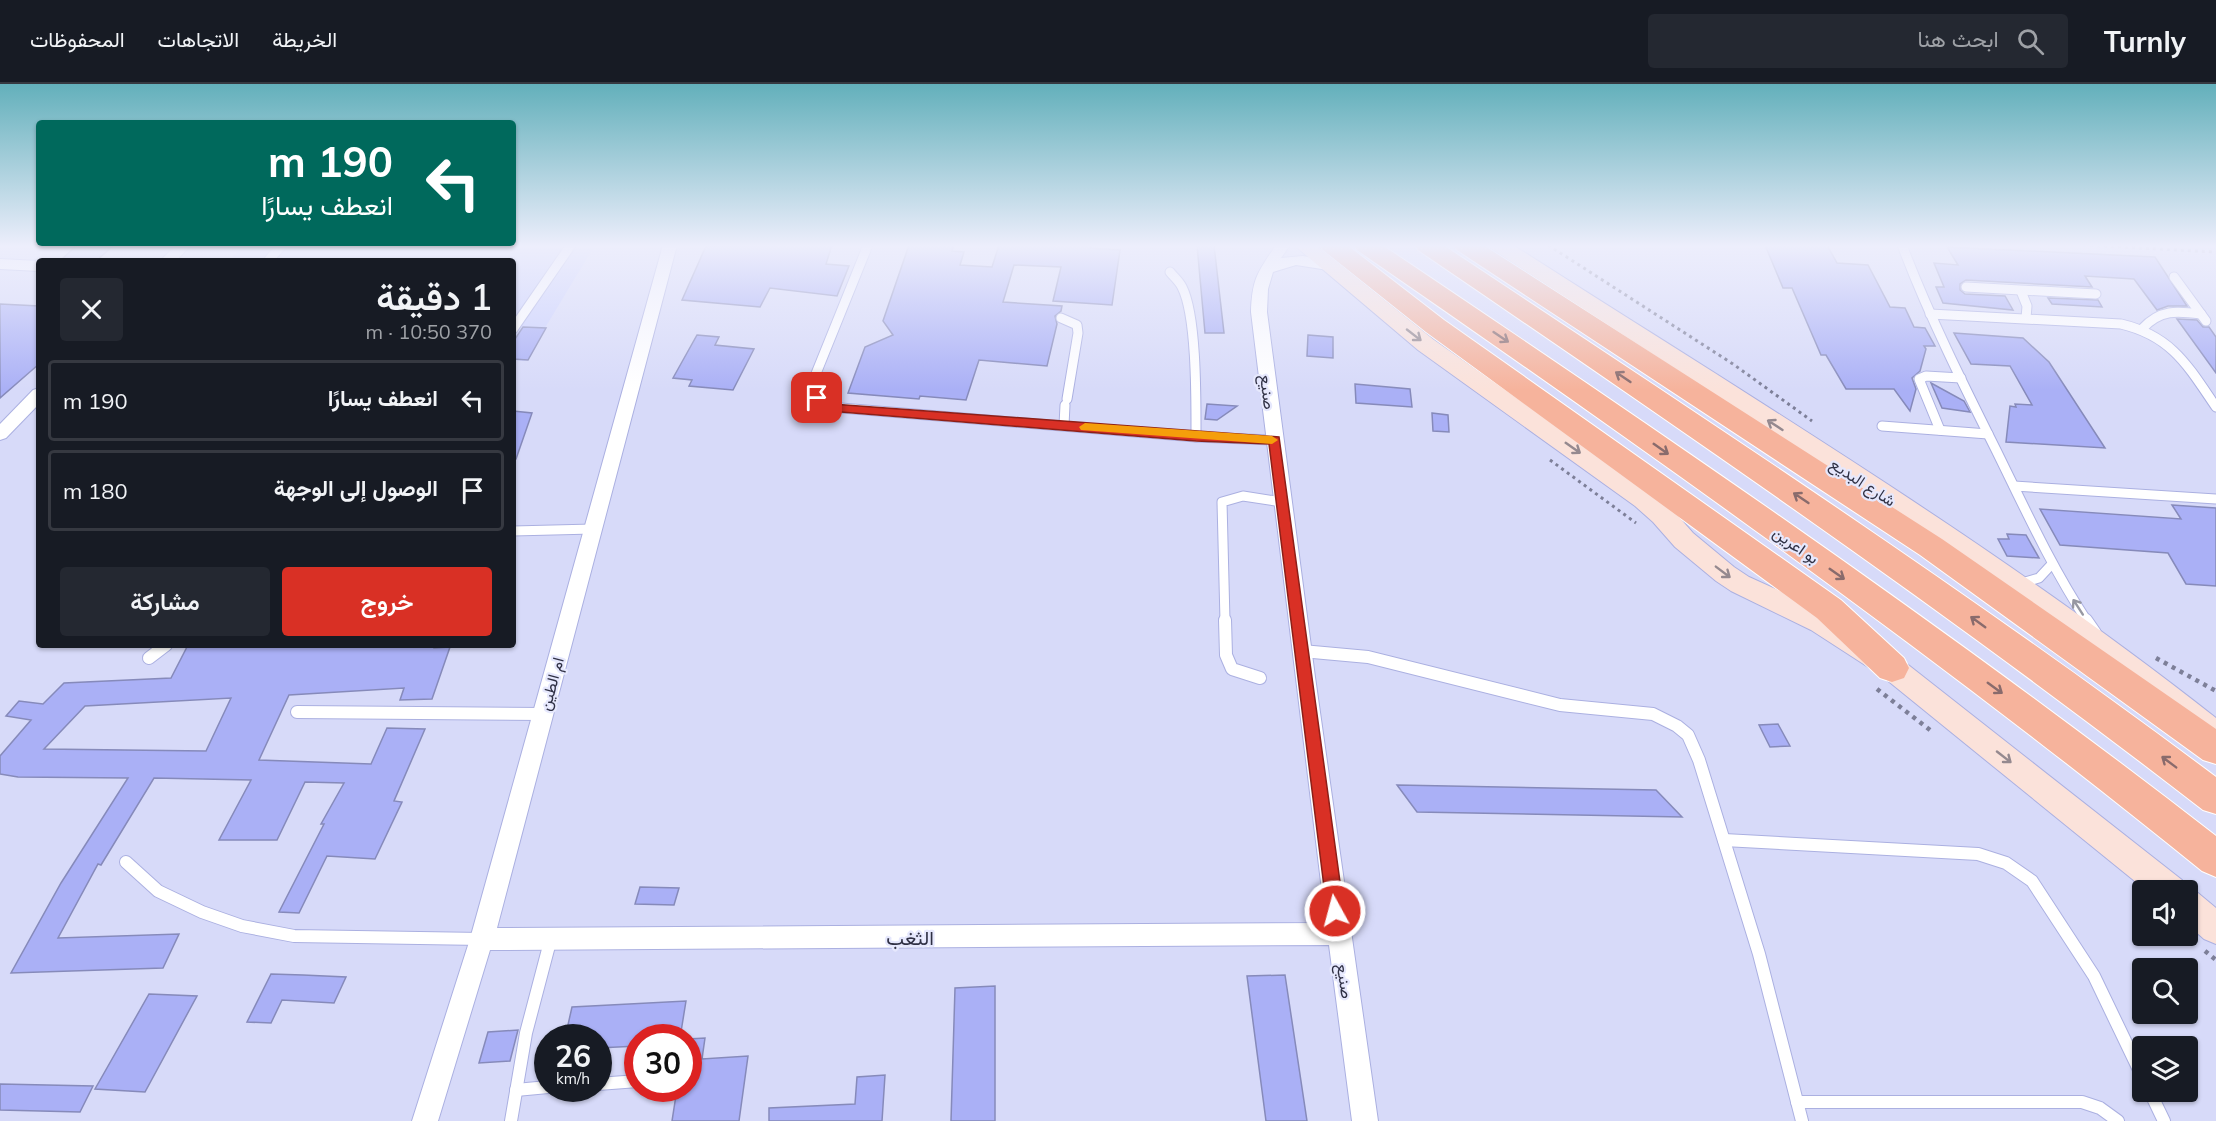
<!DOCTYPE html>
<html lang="ar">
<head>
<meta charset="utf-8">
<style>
  body { margin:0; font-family:Mulish,Vazirmatn,sans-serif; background:#242831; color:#f1f3f6; direction:rtl; height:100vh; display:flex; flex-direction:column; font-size:22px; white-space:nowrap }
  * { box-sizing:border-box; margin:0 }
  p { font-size:20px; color:#9ea1a6 }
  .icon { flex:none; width:33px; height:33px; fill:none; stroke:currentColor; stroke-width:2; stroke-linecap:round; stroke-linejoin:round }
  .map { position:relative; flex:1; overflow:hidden; direction:ltr }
  .details { position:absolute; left:36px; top:174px; width:480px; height:390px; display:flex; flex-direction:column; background:#171b24; border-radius:6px; box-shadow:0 2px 4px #0004; direction:rtl }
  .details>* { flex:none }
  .hud { position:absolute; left:36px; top:36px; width:480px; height:126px; border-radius:6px; box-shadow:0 2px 4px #0004; direction:rtl; background:#00695c; color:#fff; overflow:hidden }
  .fabs { position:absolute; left:2132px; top:796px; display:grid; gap:12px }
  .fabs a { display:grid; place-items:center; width:66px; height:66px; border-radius:6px; background:#171b24; box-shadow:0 2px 4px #0004; font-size:30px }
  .speed { position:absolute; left:534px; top:940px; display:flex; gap:12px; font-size:30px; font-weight:700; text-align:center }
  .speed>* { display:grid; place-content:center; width:78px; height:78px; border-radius:50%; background:#171b24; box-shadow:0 2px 4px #0004; line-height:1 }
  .speed small { font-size:15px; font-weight:400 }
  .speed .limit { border:9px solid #d22; background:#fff; color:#111 }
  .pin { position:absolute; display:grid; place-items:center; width:51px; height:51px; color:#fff; margin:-26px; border-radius:12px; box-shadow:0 3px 9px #0006 }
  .me { position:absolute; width:66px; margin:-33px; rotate:353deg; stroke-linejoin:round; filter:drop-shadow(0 0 4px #0008) }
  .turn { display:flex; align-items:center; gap:21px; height:126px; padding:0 24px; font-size:27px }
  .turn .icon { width:78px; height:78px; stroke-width:2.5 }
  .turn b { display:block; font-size:42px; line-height:51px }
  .round { display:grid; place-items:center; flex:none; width:63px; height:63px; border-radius:6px; background:#242831 }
  .head { display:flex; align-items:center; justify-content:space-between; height:102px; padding:0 24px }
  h1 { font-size:36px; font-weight:600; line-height:45px }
  .primary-button { display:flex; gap:12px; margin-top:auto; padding:12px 24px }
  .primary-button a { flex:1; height:69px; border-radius:6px; background:#d93025; color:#fff; font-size:24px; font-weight:600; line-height:69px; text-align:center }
  .primary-button a+a { background:#242831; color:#f1f3f6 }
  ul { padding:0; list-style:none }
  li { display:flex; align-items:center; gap:18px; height:81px; margin:0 12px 9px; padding:0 12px; border:3px solid #363941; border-radius:6px }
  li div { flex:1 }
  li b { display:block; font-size:22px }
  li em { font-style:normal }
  header { display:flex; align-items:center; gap:36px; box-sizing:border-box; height:84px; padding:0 30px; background:#171b24; border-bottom:2px solid #363941 }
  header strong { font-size:28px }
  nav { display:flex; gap:33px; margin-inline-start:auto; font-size:21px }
  .search { width:420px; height:54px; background:#242831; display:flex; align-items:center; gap:15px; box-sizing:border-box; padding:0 21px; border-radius:6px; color:#9ea1a6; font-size:22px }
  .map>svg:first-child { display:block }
  .built { fill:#cad0fe }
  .building { fill:#aab0f6; stroke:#868aba; stroke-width:1.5; fill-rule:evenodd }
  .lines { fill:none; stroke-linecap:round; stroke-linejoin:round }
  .service-far1-casing { stroke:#abb0e1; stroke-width:11 }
  .service-casing { stroke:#abb0e1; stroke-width:14 }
  .minor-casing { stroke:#abb0e1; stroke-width:2 }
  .secondary-casing { stroke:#abb0e1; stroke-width:2 }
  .trunk-casing { stroke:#fff; stroke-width:2 }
  .path-far1 { stroke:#7d7f98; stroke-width:3; stroke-dasharray:3 4; stroke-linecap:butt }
  .path { stroke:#7d7f98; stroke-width:4.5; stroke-dasharray:4 5; stroke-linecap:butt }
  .service-far1 { stroke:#fff; stroke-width:9 }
  .service { stroke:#fff; stroke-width:12 }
  .minor { fill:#fff; fill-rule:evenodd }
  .secondary { fill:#fbe2da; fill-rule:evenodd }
  .trunk { fill:#f6b39c; fill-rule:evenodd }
  .oneway { stroke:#95898f }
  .oneway2 { stroke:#896b6c }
  .oneway3 { stroke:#9798a2 }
  .route { fill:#d93025; stroke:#8d1f18; stroke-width:1.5 }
  .slow { fill:#f59e0b }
  .labels { text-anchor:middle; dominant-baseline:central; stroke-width:4.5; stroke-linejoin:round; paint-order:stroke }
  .street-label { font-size:16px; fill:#2f3044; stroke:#e6e8fd }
  .near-street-label { font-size:20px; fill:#2f3044; stroke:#e6e8fd }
</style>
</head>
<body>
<header>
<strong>Turnly</strong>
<div class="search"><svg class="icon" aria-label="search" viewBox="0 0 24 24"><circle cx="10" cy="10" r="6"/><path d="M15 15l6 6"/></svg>ابحث هنا</div>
<nav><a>الخريطة</a><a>الاتجاهات</a><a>المحفوظات</a></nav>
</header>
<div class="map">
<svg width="2216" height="1037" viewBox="0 0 2216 1037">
  <rect width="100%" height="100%" fill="#d7daf9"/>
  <polygon class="built" points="244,161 595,161 525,277 513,276 513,177 229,177"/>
  <g class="building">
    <polygon points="77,161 114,161 96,177 62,175"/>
    <polygon points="832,161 826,180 849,182 837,212 770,204 760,223 682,216 706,162"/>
    <polygon points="909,161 954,161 952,167 964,168 960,181 992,183 999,161 1092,161 1091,164 1120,166 1112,221 1053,217 1061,183 1014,181 1003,218 1062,222 1061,227 1055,232 1057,240 1047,282 979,276 966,316 920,312 919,315 848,309 865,263 893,251 883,237"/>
    <polygon points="1197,161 1214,161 1224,249 1205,249"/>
    <polygon points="1765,161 1827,161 1837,179 1868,181 1890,223 1905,224 1914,243 1925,244 1935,262 1924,262 1926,265 1920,287 1912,294 1916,305 1910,327 1894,305 1846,305 1826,271 1821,271 1792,204 1783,204"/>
    <polygon points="1947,163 2155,173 2187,222 2168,222 2157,226 2134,195 2085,192 2092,203 1966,196 1960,200 1960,206 1965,210 2005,212 2013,226 1943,219 1936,203 1944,203 1934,179 1958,181"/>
    <polygon points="2048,214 2098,216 2102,223 2052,220"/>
    <polygon points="0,220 39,222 39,280 0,314"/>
    <polygon points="2177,235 2197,236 2203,243 2209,243 2216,253 2216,289"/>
    <polygon points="523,243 546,244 528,276 513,275 513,258"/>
    <polygon points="1954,249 2023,254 2049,278 2105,364 2006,358 2010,322 2016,323 2015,320 2032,321 2010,282 1971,280"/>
    <polygon points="697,251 719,253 715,261 754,265 733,306 689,302 692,296 673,294"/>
    <polygon points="1308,251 1333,253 1333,274 1307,272"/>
    <polygon points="1931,299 1964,317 1970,328 1942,324"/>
    <polygon points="1355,300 1410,305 1412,323 1356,319"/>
    <polygon points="1207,320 1237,322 1217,336 1205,335"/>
    <polygon points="513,327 532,329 516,375 513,375"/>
    <polygon points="1432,329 1448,331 1449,348 1433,347"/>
    <polygon points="2172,421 2216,424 2216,502 2186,500 2168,469 2060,461 2040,425 2181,435"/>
    <polygon points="2007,450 2026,451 2039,474 2007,472 1998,455 2009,455"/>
    <path d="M188,561H434V564L450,563L432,615L400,616L404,604L289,611L259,676L371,680L387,644L425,645L394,717L402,718L375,775L327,772L299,829L279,828L324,740H321L344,699L305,698L277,756H219L251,696L154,694L101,781L98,780L58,854L179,850L163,884L11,889L61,799L128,694L18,693L0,690V672L31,636L6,632L19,617L43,620L64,599L171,594ZM231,614L206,667L44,665L85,622Z"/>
    <polygon points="1778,640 1790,662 1770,663 1759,641"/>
    <polygon points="1397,701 1656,706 1682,733 1417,728"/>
    <polygon points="640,803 679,804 674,821 635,820"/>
    <polygon points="271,890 303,891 346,893 334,919 282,916 271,939 247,938"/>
    <polygon points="1285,891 1307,1037 1266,1037 1247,892"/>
    <polygon points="995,902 995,1037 951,1037 955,904"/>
    <polygon points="149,910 197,912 145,1008 95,1005"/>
    <polygon points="686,917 680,954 638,954 638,962 598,964 598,954 565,954 572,923"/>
    <polygon points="518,946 510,977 479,979 488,948"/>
    <polygon points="705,954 702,975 748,972 739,1037 672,1037 677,1005 688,1005 688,955"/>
    <polygon points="885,991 882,1037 769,1037 769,1024 855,1020 857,993"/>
    <polygon points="0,1000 93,1002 80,1028 0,1026"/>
  </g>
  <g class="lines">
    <defs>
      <g id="service-far1">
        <polyline points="868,161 811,302 817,314 829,323 1196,353 1274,356"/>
        <path d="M1902,161C1929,232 1963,300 1997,368C2025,425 2052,484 2087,537"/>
        <polyline points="268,177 282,161"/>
        <path d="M1170,188C1174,193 1179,197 1182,203C1197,232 1196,318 1196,353"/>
        <polyline points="2174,193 2206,237"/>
        <polyline points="1966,203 2096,210"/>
        <polyline points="2021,207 2027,222 2026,234"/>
        <path d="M1930,230L2121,240C2172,252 2188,282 2216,323"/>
        <polyline points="1061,234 1077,241 1078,249 1067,315"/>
        <polyline points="513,245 571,161"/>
        <path d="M2142,245C2160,225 2177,227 2201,230"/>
        <polyline points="1064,341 1065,321"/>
        <polyline points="1882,342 1988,350"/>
        <polyline points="1940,346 1919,295 1926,292 1961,294"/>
        <polyline points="2014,402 2216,415"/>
        <polyline points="513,447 593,445"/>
        <polyline points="2018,500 2039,494 2052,480"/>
        <polyline points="1225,537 1222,418 1243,412 1282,418"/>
      </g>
      <g id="service">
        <polyline points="1225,536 1226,571 1232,585 1260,594"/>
        <polyline points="2086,536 2095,549"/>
        <polyline points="1302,567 1368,573 1560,621 1653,630 1677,642 1688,651 1699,676 1759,870 1802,1037"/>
        <polyline points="149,574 166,561"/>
        <polyline points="297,628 543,630"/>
        <polyline points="1724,756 1978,770 2006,779 2032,797 2094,892 2142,992"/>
        <polyline points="126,778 158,807 202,828 242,842 294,852 482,855"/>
        <polyline points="598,1000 638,997"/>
        <polyline points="516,1006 548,1003"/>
        <polyline points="2150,1008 2164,1037"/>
        <polyline points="1797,1018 2082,1018 2100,1024 2118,1037"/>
        <polyline points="511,1037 526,949 551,854"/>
      </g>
      <g id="minor">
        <polygon points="176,161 191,161 176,177 160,177"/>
        <path d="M663,161H677L497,844L1326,839L1251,228C1252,194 1258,188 1276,161H1290L1281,174L1303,172L1333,178L1336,181L1328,186L1296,181L1273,188L1268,205L1267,228L1315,593L1378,1037H1352L1329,861L490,866L438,1037H412L470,855Z"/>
        <polygon points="0,175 39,177 39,187 0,185"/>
        <polygon points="39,304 39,320 6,354 0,356 0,340 33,306"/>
      </g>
      <g id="secondary">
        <polygon points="1294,161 1316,161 1434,256 1653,410 1671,424 1693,449 1734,483 1749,493 1831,530 1902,576 2182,796 2186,805 2198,809 2216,824 2216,860 2204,855 2187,840 2187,807 2147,807 1882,592 1811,546 1731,507 1716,497 1675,463 1653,438 1635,422 1418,266"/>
        <path d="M1489,161H1513C1750,313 1994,459 2216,634V663L2206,660C1981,477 1733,324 1492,165Z"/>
      </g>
      <g id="trunk">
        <polygon points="1320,161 1347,161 1444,236 1841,516 1904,574 1909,584 1904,594 1892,598 1880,594 1817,534 1426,248 1323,166"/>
        <path d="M1354,161H1382C1665,351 1947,543 2216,752V793L2202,787C1931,567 1645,365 1357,166Z"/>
        <path d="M1415,161H1443C1704,334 1965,505 2216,693V730L2203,726C1949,529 1684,347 1418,166Z"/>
        <polygon points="1453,161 1483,161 1942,455 2216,645 2216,680 2203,676 1920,471 1457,166"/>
      </g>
    </defs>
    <use href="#service-far1" class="service-far1-casing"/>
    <use href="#service" class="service-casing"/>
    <use href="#minor" class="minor-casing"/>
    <use href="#secondary" class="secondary-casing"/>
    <use href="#trunk" class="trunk-casing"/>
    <g class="path-far1">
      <polyline points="1548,161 1733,280 1812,337"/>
      <polyline points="2083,161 2216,168"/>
      <polyline points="1550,376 1636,439"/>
    </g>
    <g class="path">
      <polyline points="2156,574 2216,607"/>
      <polyline points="1877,605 1930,646"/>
      <polyline points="2205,867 2216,876"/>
    </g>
    <use href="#service-far1" class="service-far1"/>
    <use href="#service" class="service"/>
    <use href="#minor" class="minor"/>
    <use href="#secondary" class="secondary"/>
    <use href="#trunk" class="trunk"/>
  </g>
  <defs><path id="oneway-shaft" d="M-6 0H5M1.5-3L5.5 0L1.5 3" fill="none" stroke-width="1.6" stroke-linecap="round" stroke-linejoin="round" transform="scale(1.5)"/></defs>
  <g class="oneway">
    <use href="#oneway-shaft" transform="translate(1414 251) rotate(38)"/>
    <use href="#oneway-shaft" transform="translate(1775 341) rotate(-147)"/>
    <use href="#oneway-shaft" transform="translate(1573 364) rotate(35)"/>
    <use href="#oneway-shaft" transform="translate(1723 488) rotate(37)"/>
    <use href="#oneway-shaft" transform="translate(2004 673) rotate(38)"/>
  </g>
  <g class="oneway2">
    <use href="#oneway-shaft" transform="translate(1501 253) rotate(34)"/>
    <use href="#oneway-shaft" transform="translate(1623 293) rotate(-146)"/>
    <use href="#oneway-shaft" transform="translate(1661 365) rotate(35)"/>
    <use href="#oneway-shaft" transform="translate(1801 414) rotate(-146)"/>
    <use href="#oneway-shaft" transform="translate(1837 490) rotate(35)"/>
    <use href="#oneway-shaft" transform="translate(1978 538) rotate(-144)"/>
    <use href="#oneway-shaft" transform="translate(1995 604) rotate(36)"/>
    <use href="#oneway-shaft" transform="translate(2169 678) rotate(-143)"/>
  </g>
  <use class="oneway3" href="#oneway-shaft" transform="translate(2078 523) rotate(-123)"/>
  <linearGradient id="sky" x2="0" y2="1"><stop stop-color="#63b0bb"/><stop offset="0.53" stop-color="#edeefc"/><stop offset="1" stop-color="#edeefc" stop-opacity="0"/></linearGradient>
  <rect width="2216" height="306" fill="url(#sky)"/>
  <polygon class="route" points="817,310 832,320 1279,353 1344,827 1341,833 1335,835 1330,833 1327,827 1269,360 1196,357 829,327 811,314"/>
  <polygon class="slow" points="1085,339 1272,352 1278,356 1272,360 1081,346 1079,343"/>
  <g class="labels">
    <g class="street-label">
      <text transform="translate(1268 308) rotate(83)">صنيع</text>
      <text transform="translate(1863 398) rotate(33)">شارع البديع</text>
      <text transform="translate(1796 461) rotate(35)">بو اعرين</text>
      <text transform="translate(551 600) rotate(-75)">ام الطين</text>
      <text transform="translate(1345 897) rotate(82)">صنيع</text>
    </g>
    <g class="near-street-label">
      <text x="910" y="853">الثغب</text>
    </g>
  </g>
</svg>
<div class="fabs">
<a><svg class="icon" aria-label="sound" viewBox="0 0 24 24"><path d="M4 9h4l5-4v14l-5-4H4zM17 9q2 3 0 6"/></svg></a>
<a><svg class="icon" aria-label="search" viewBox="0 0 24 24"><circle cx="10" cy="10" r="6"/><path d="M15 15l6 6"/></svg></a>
<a><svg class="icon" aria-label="layers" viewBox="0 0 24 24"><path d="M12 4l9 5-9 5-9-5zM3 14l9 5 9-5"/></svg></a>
</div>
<div class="speed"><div>26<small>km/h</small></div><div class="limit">30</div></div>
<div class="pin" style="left:817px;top:314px;background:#d93025"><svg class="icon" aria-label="arrive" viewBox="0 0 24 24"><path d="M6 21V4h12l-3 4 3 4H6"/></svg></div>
<svg class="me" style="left:1335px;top:827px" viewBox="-20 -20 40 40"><circle r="17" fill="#d93025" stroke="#fff" stroke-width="3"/><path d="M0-11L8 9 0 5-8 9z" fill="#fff"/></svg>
<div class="hud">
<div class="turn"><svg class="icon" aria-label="left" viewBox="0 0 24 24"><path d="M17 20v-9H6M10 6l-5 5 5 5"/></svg><div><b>190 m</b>انعطف يسارًا</div></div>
</div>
<section class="details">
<div class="head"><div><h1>1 دقيقة</h1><p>370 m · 10:50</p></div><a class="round"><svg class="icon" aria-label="close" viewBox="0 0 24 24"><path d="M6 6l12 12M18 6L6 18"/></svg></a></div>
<ul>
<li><svg class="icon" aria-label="left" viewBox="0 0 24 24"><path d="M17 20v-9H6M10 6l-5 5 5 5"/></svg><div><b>انعطف يسارًا</b></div><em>190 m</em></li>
<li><svg class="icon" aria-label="arrive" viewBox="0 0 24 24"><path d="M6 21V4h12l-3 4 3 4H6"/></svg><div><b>الوصول إلى الوجهة</b></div><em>180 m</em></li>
</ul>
<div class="primary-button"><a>خروج</a><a>مشاركة</a></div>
</section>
</div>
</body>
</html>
